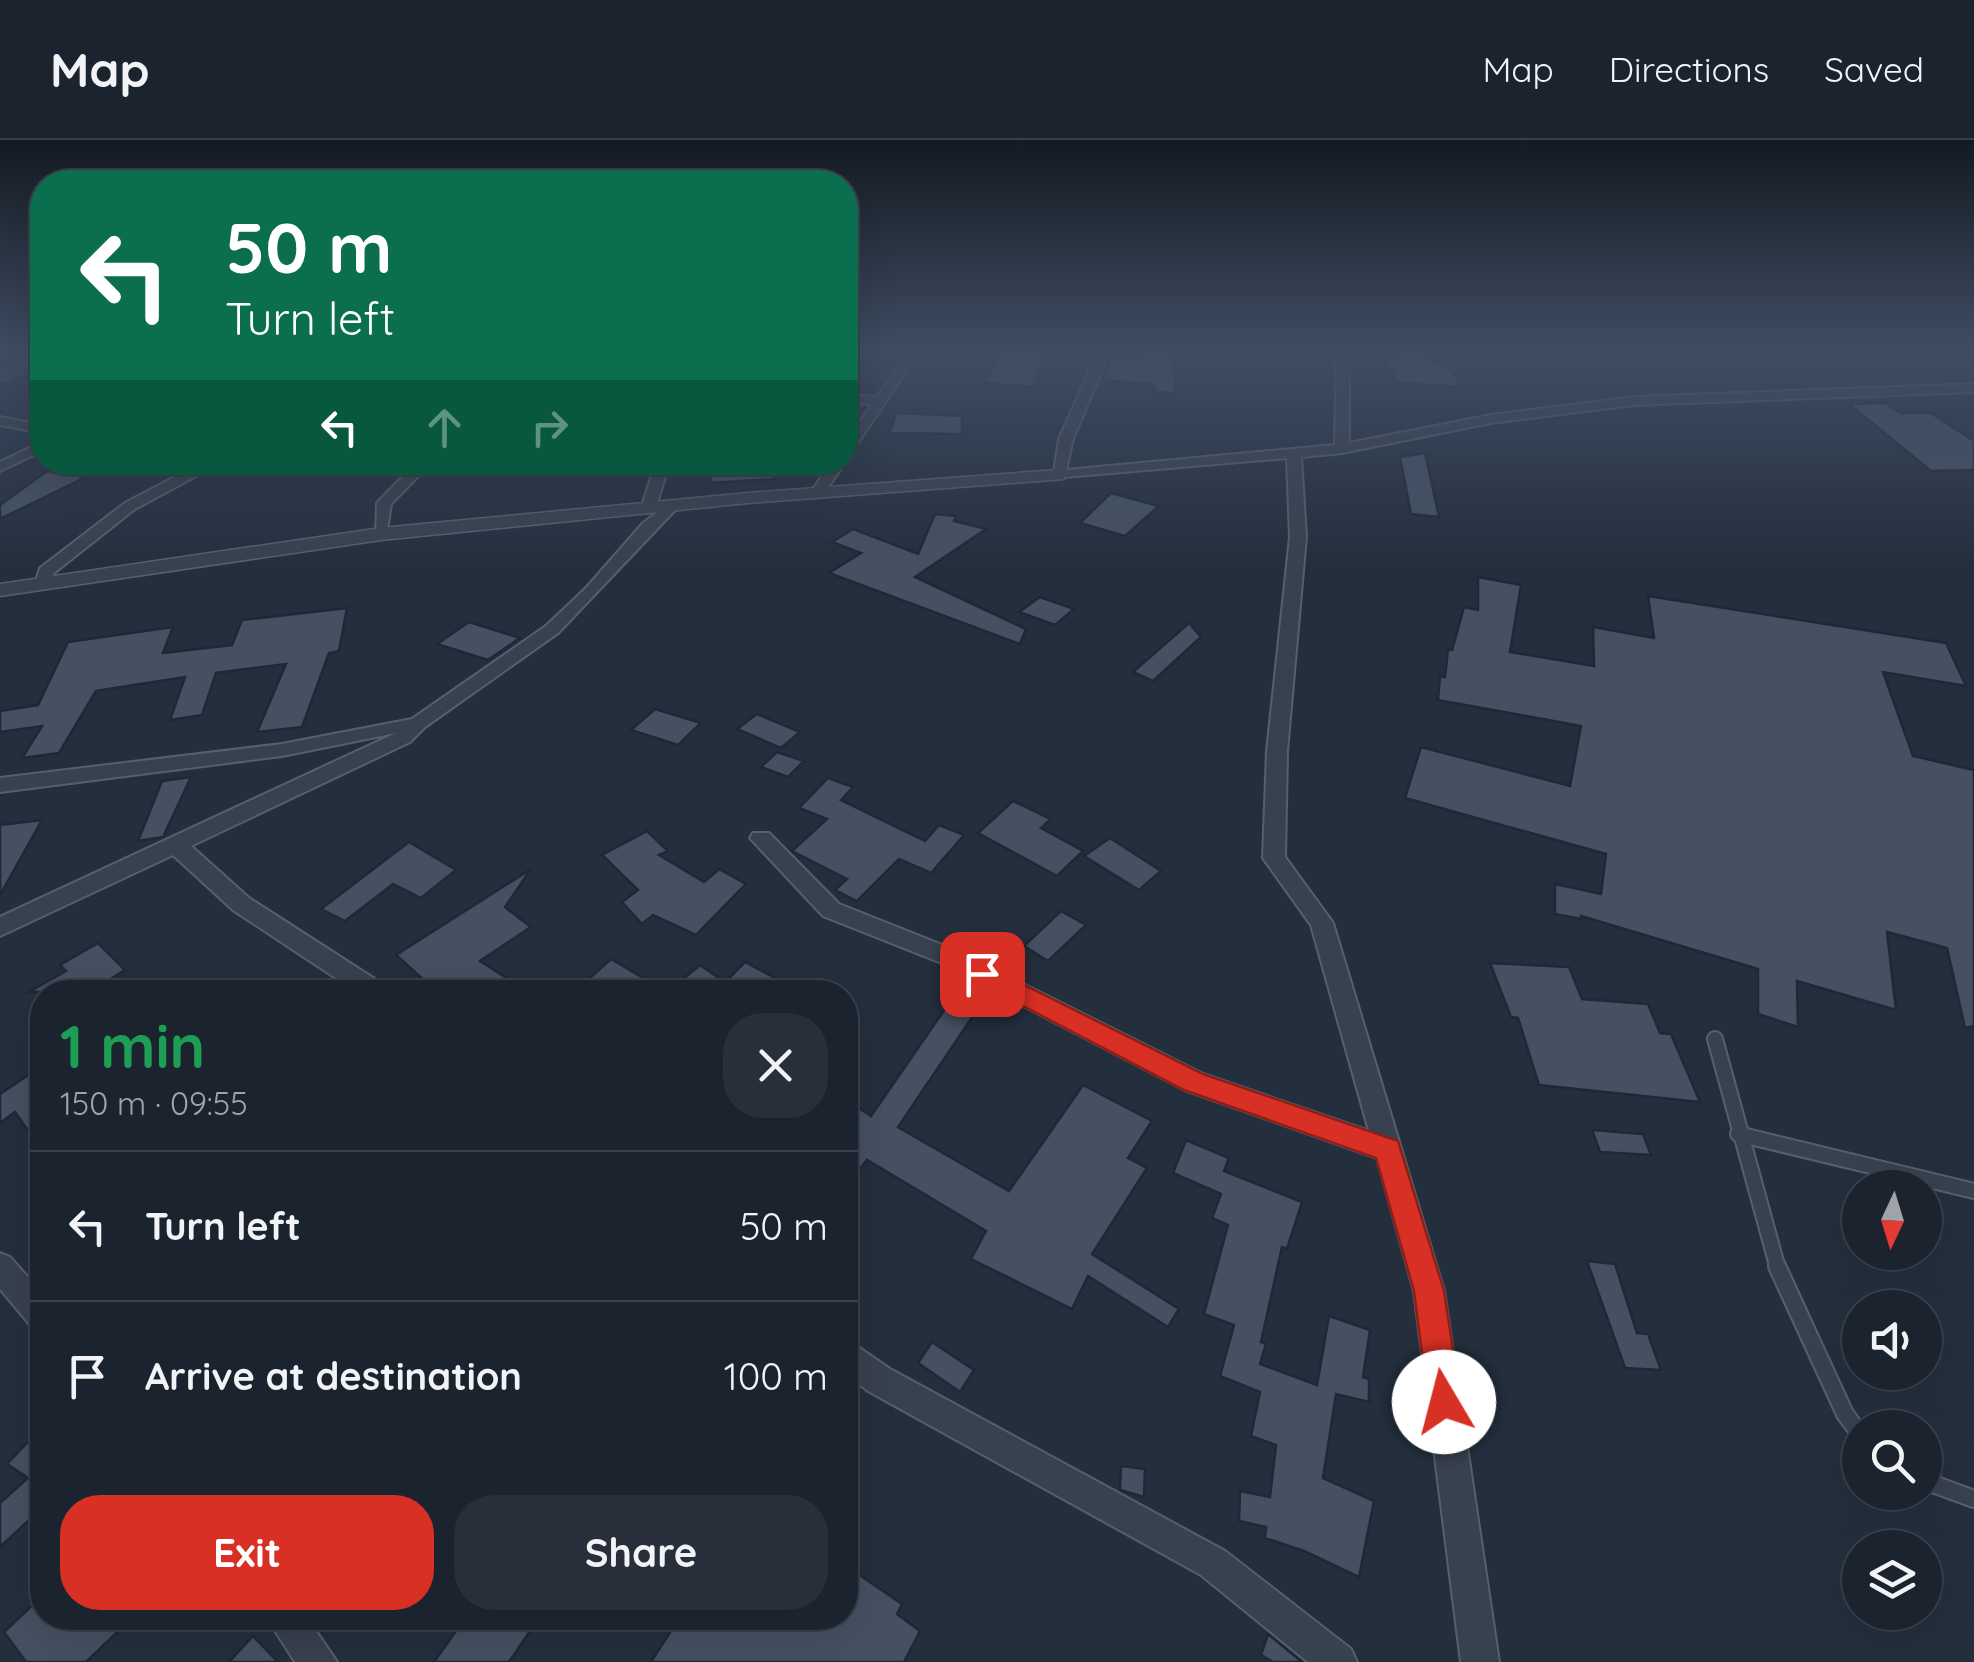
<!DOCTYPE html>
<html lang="en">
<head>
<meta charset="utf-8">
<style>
  body { margin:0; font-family:Quicksand,sans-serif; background:#282f3a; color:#f1f3f6; height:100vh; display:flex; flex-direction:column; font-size:38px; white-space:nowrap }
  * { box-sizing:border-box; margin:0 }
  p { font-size:32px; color:#a0a4aa }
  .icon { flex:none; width:55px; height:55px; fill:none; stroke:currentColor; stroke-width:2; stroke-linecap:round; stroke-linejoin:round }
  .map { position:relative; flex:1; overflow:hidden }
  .sheet { position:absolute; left:30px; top:840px; width:828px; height:650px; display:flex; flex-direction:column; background:#1b232e; border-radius:40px; box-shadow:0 10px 40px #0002,0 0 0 2px #39404a }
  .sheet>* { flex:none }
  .guide { position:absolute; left:30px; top:30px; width:828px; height:305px; border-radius:40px; box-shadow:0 10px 40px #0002,0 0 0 2px #39404a; background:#0b6e4f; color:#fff; overflow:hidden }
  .needle { width:65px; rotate:184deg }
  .tools { position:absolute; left:1842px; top:1030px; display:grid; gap:20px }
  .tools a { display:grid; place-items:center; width:100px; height:100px; border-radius:50%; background:#1b232e; box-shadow:0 10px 40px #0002,0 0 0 2px #39404a; font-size:50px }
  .pin { position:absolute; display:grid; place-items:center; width:85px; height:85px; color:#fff; margin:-42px; border-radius:20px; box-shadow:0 5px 15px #0006 }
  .me { position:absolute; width:110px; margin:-55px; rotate:352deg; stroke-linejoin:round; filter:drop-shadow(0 0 8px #0008) }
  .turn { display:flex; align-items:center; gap:35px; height:210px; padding:0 30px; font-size:45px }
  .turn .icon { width:130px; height:130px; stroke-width:2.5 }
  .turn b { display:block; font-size:70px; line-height:85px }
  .lanes { display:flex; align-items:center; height:95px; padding:0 30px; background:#0003; justify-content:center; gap:50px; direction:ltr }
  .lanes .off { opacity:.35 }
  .round { display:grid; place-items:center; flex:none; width:105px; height:105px; border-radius:40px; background:#282f3a }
  .overview { display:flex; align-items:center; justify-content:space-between; height:170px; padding:0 30px }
  h1 { font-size:60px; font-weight:700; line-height:75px; color:#1e9e55 }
  .action { display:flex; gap:20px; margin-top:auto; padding:20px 30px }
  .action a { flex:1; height:115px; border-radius:40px; background:#d93025; color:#fff; font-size:40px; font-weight:700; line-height:115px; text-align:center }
  .action a+a { background:#282f3a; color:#f1f3f6 }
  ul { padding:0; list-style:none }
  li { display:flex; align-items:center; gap:30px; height:150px; padding:0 30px; border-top:2px solid #39404a }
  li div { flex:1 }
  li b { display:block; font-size:38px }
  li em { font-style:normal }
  header { display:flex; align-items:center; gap:60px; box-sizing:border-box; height:140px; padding:0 50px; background:#1b232e; border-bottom:2px solid #39404a }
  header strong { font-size:48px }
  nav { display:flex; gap:55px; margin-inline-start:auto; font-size:35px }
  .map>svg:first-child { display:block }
  .building { fill:#455162; stroke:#1f2835; stroke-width:2.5 }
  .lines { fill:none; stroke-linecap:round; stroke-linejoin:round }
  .service-far1-casing { stroke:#565f6c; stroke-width:18 }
  .service-casing { stroke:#565f6c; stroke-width:20 }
  .minor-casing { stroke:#565f6c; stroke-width:4 }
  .tertiary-casing { stroke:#565f6c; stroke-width:3 }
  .service-far1 { stroke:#38414e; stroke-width:14 }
  .service { stroke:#38414e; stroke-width:16 }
  .minor { fill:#38414e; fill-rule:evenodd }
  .tertiary { fill:#38414e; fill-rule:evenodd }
  .route { fill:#d93025; stroke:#8d1f18; stroke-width:2.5 }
</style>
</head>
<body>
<header>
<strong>Map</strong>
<nav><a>Map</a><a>Directions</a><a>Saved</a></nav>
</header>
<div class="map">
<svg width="1974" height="1522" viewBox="0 0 1974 1522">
  <rect width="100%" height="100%" fill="#242f3e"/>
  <g class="building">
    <polygon points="1001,209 1049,210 1034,247 985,243"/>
    <polygon points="1146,209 1173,209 1175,253 1154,252 1154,244 1102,240 1113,214 1143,217"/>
    <polygon points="1395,209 1420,209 1427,219 1447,225 1462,247 1398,243 1381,213 1398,214"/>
    <polygon points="1886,263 1900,273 1931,273 1974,301 1974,330 1931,331 1849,264"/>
    <polygon points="897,273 962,276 962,294 889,293"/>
    <polygon points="1425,313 1439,377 1411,374 1400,317"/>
    <polygon points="711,322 774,322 774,339 710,343"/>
    <polygon points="47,331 86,337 0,379 0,365"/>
    <polygon points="1111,353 1159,366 1125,396 1080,383"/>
    <polygon points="935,374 956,376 954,381 986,389 915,437 1026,489 1020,504 829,433 861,413 832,402 853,389 918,414"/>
    <polygon points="1478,437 1521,445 1510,512 1594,526 1593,487 1654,498 1648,456 1946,503 1966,546 1883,532 1913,616 1974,630 1974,886 1965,888 1947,808 1887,792 1896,870 1797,841 1798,887 1758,874 1758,829 1581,776 1581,779 1555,774 1555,744 1601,754 1606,714 1405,658 1421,607 1570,646 1581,586 1438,560 1440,536 1445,537 1448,509 1452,510 1464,467 1478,470"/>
    <polygon points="1040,457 1074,469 1055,485 1019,472"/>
    <polygon points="347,468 339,511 329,513 302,587 257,592 286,524 216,533 202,575 170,580 185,537 96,551 59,613 22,618 42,586 0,592 0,571 38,565 68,502 173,487 163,513 232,505 242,480"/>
    <polygon points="469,482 520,498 488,520 437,504"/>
    <polygon points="1189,483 1201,497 1153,541 1133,532"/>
    <polygon points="655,569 701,583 678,605 631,590"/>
    <polygon points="757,574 800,592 781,608 737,589"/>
    <polygon points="777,612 804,621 788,637 761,627"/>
    <polygon points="191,637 163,697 138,701 162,641"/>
    <polygon points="828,638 853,647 841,660 925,701 939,685 964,695 931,733 899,719 857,761 835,750 847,739 792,711 827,679 799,668"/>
    <polygon points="1013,661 1051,679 1041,688 1083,711 1057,736 978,693"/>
    <polygon points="42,680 0,755 0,685"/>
    <polygon points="647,691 668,711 659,715 704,742 719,729 746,744 696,795 653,775 642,784 622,762 638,750 602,715"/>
    <polygon points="1110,698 1161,731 1139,750 1084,716"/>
    <polygon points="409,702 456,730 421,758 393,744 345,781 321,769"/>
    <polygon points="531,729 505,767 531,787 480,821 528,852 437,852 396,815"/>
    <polygon points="1061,771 1086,785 1048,821 1024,806"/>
    <polygon points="98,803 125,830 112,838 130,852 29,852 66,831 60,825"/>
    <polygon points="611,819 667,852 700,825 723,841 710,852 574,852"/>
    <polygon points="745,822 775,838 761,852 715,852"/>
    <polygon points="1490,823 1569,827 1582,859 1648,864 1660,893 1671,894 1700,962 1539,945 1518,878 1511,877"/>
    <polygon points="954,856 979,867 898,987 1009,1051 1083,945 1152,981 1128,1018 1147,1028 1092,1114 1179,1169 1168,1187 1088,1136 1072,1169 971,1119 986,1091 867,1020 845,1047 845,959 871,976"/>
    <polygon points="42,926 42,1011 15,972 0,983 0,954"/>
    <polygon points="1592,990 1643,994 1651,1015 1600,1012"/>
    <polygon points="1186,1000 1229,1018 1224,1031 1302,1062 1287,1109 1282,1107 1261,1202 1266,1204 1260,1224 1317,1245 1329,1176 1370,1190 1363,1237 1369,1239 1369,1262 1336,1254 1323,1338 1374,1361 1359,1437 1304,1411 1265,1398 1266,1387 1239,1381 1240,1351 1270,1357 1276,1305 1251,1296 1260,1252 1220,1236 1234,1185 1204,1174 1228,1085 1212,1078 1221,1054 1173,1033"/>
    <polygon points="1587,1121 1615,1124 1637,1193 1648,1194 1661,1230 1625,1228"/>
    <polygon points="932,1202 974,1230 960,1252 918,1223"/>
    <polygon points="42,1287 42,1368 0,1407 0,1363 28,1338 7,1324"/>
    <polygon points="1121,1326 1145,1329 1144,1357 1120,1350"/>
    <polygon points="858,1434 902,1464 897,1474 920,1491 904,1522 651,1522 679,1478 845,1478 845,1457"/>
    <polygon points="42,1456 42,1478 132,1478 86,1522 26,1522 4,1492"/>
    <polygon points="465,1478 539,1478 509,1522 434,1522"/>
    <polygon points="1268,1494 1302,1522 1273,1522 1261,1515"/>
    <polygon points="253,1496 278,1522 229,1522"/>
  </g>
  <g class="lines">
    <defs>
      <g id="service-far1">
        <polyline points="1715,899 1778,1129"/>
        <polyline points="1738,994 1974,1051"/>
      </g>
      <g id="service">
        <polyline points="1777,1126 1845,1274 1860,1294"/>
        <polyline points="1925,1341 1974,1359"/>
      </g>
      <g id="minor">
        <polygon points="909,209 921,209 823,355 813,355 811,352 832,322 845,322 845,305 872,264 845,263 845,255 877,257"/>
        <polygon points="1099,209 1111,209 1073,299 1066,330 1335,305 1337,209 1349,209 1349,303 1491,275 1633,257 1974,244 1974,252 1633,265 1491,283 1342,313 1301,317 1306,397 1287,611 1285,717 1333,783 1444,1151 1499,1522 1461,1522 1414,1151 1377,1018 1185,950 939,822 823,776 750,698 753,693 769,693 839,764 955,810 1203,934 1369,991 1311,785 1263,718 1267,611 1290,397 1287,318 1053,338 1059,299"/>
        <polygon points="42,216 42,224 0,241 0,233"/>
        <polygon points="0,277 42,285 42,293 0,285"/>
        <polygon points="42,302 42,311 0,331 0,322"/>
        <polygon points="203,322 222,322 135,369 54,433 49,447 37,447 35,444 40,428 125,363"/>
        <polygon points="417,322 432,322 391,364 386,397 376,397 377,363"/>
        <polygon points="656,322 670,322 655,369 648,373 641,369"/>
        <polygon points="671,362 678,366 676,369 558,493 425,587 410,602 191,706 249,758 384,845 387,852 357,852 233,770 173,715 0,796 0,777 396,593 282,616 0,652 0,638 282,604 412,579 546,486 586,448 643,383"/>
        <polygon points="0,1113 10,1117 42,1153 42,1190 31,1186 0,1149"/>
        <polygon points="845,1198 890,1229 1225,1411 1351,1509 1357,1522 1308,1522 1201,1435 868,1251 845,1234"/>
        <polygon points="267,1478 307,1478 337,1522 295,1522"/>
      </g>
      <polygon id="tertiary" points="1058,330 1064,331 1064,339 748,363 381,400 0,456 0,444 381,388 748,353"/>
    </defs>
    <use href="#service-far1" class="service-far1-casing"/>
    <use href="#service" class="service-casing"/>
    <use href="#minor" class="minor-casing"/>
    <use href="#tertiary" class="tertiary-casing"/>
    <use href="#service-far1" class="service-far1"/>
    <use href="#service" class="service"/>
    <use href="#minor" class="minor"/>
    <use href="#tertiary" class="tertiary"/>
  </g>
  <linearGradient id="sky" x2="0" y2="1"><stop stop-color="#141a22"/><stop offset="0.5" stop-color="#3f4d63"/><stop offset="1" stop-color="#3f4d63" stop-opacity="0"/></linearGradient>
  <rect width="1974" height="422" fill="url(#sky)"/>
  <polygon class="route" points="982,824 1203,934 1398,1001 1444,1151 1461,1262 1456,1273 1444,1278 1433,1273 1428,1262 1414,1151 1376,1018 1184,950 973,840 970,834 973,827"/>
</svg>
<div class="tools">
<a><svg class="needle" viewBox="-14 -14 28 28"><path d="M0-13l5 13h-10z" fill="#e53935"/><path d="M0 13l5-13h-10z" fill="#a0a4aa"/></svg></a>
<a><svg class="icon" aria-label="sound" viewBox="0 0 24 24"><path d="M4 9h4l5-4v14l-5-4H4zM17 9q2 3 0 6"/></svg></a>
<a><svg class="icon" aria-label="search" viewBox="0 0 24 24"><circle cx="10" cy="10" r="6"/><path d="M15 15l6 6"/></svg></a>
<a><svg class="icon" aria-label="layers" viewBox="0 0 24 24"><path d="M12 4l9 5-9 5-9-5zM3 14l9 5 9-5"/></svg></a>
</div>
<div class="pin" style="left:982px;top:834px;background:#d93025"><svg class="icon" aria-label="arrive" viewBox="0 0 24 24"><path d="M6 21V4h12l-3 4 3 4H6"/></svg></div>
<svg class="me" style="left:1444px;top:1262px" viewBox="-20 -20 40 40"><circle r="19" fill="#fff"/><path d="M0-13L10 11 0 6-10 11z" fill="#d93025"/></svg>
<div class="guide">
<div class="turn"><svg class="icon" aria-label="left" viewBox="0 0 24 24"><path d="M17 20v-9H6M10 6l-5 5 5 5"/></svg><div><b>50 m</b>Turn left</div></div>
<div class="lanes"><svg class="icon" aria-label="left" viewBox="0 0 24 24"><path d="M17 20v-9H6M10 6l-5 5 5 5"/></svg><svg class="icon off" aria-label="ahead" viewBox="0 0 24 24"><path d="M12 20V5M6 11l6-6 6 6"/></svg><svg class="icon off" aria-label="right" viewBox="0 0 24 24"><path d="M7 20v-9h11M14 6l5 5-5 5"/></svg></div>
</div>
<section class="sheet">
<div class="overview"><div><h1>1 min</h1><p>150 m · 09:55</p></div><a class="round"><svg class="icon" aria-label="close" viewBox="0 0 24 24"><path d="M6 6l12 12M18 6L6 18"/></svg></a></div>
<ul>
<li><svg class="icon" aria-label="left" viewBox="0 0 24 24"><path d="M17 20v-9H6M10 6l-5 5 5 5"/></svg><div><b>Turn left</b></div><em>50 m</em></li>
<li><svg class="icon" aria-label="arrive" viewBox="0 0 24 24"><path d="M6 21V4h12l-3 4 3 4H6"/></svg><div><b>Arrive at destination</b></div><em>100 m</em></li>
</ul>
<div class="action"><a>Exit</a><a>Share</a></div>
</section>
</div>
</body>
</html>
